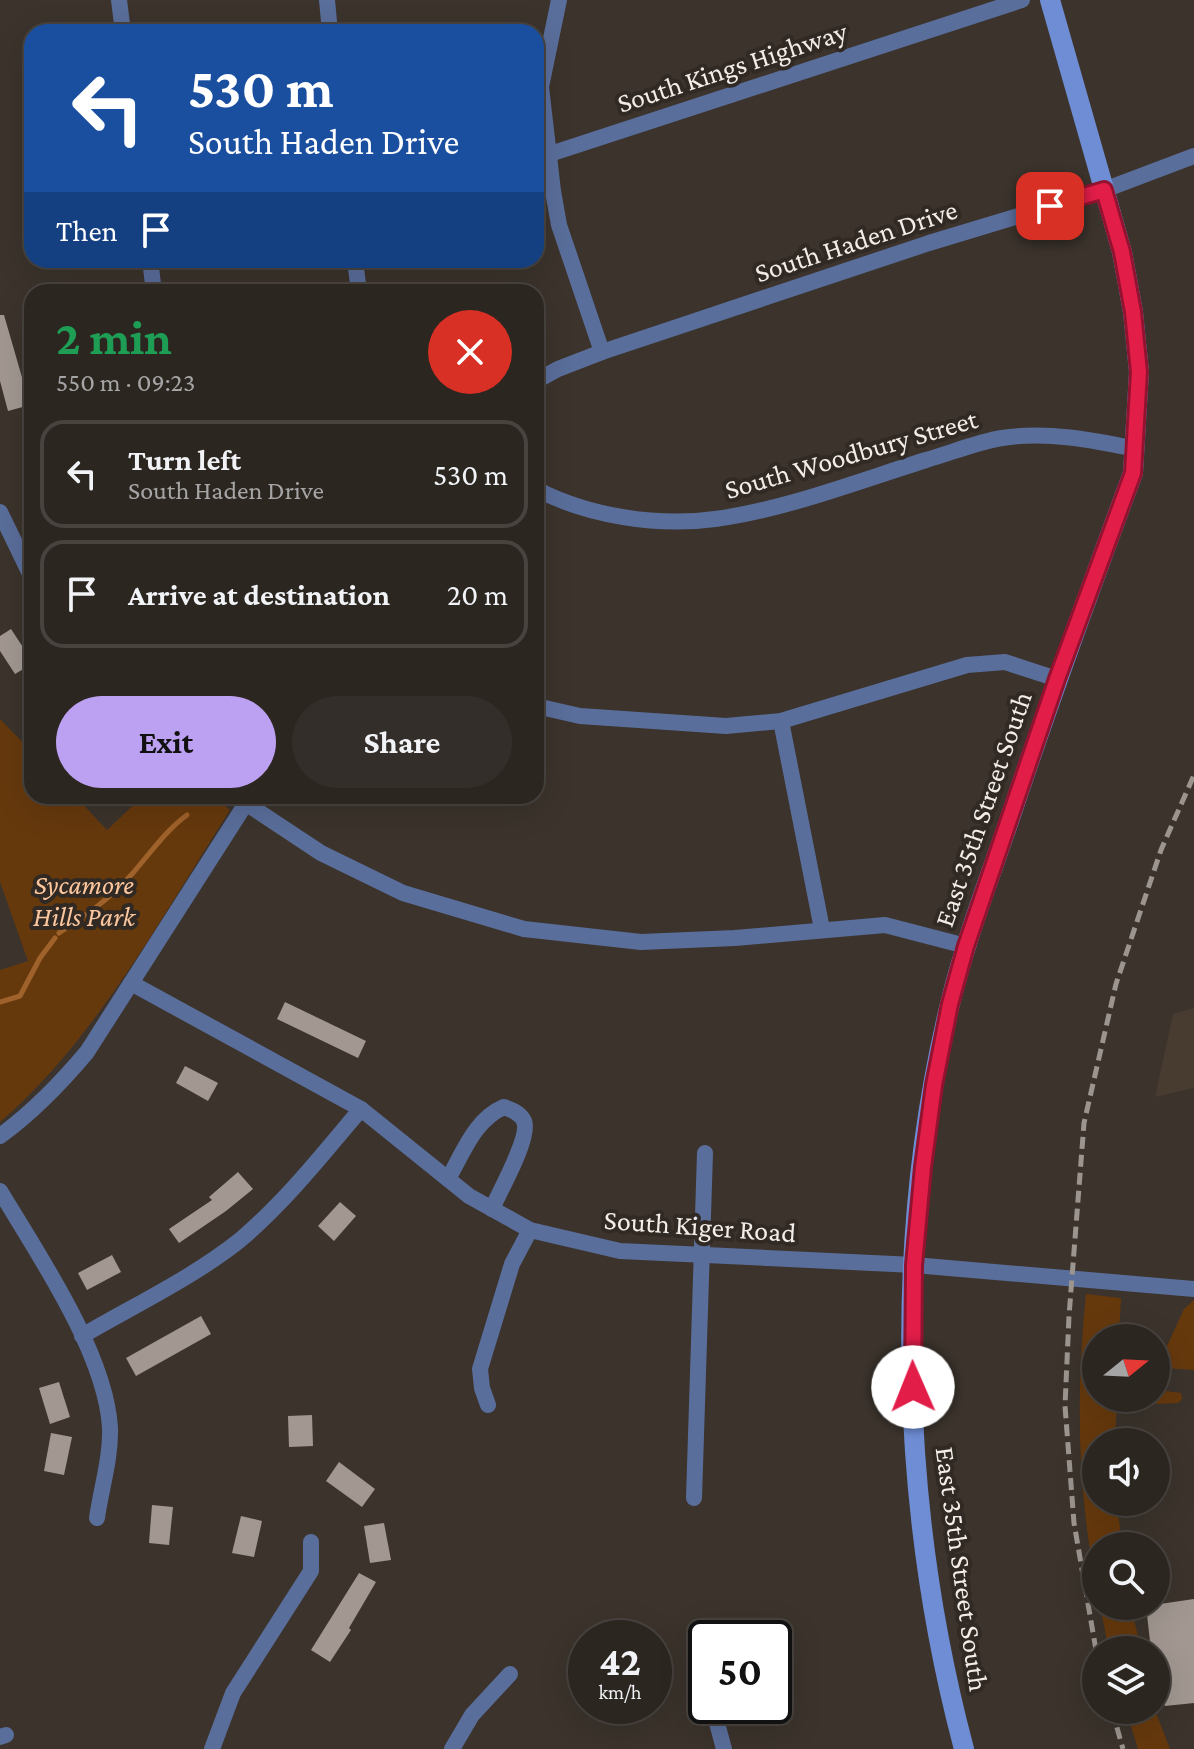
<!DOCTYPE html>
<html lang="en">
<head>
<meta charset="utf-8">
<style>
  body { margin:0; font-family:"Crimson Pro",serif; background:#342e2a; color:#f1f3f6; height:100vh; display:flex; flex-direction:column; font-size:30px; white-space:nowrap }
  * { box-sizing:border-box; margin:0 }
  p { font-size:26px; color:#a6a5a5 }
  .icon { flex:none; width:44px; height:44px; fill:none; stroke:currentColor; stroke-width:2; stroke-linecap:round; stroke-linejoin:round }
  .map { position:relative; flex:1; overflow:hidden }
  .sheet { position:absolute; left:24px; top:284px; width:520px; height:520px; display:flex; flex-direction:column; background:#2c2621; border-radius:24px; box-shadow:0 8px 32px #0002,0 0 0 2px #48433f }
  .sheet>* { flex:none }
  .hud { position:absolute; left:24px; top:24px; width:520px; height:244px; border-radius:24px; box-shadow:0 8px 32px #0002,0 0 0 2px #48433f; background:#1a4fa0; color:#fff; overflow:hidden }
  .needle { width:52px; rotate:72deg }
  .controls { position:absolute; left:1082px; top:1324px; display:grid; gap:16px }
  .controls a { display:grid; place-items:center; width:88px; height:88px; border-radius:50%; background:#2c2621; box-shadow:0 8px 32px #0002,0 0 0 2px #48433f; font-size:40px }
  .speed { position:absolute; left:568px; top:1620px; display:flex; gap:16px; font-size:40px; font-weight:700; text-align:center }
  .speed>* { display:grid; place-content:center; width:104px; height:104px; border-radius:50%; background:#2c2621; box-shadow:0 8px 32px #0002,0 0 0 2px #48433f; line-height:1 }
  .speed small { font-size:20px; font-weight:400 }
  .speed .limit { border:4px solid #111; border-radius:12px; background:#fff; color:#111 }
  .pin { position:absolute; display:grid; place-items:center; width:68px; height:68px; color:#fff; margin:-34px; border-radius:16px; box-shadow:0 4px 12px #0006 }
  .me { position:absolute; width:88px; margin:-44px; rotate:359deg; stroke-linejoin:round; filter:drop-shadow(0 0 6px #0008) }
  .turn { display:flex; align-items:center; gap:28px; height:168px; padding:0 32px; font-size:36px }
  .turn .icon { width:104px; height:104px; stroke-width:2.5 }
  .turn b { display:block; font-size:56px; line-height:68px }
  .then { display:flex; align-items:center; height:76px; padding:0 32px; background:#0003; gap:16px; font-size:30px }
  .round { display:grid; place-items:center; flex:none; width:84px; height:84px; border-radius:42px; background:#342e2a }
  .overview { display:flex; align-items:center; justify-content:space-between; height:136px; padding:0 32px }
  h1 { font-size:48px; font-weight:700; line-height:60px; color:#1e9e55 }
  .cta { display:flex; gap:16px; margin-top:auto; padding:16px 32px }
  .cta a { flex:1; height:92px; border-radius:48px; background:#bca0f2; color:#111; font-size:32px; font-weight:700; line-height:92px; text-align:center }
  .cta a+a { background:#342e2a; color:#f1f3f6 }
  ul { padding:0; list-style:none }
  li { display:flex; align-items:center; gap:24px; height:108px; margin:0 16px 12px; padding:0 16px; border:4px solid #48433f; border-radius:24px }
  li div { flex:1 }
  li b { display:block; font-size:30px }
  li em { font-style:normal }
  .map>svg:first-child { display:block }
  .built { fill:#483b30 }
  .green { fill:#66390d }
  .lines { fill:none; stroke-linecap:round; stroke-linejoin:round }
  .stream { stroke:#a0622b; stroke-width:5 }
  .building { fill:#a29891 }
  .street { stroke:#5a6e9b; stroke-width:16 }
  .secondary { stroke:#6e8dd4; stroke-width:20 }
  .rail { stroke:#9b948f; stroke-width:5; stroke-dasharray:12 6; stroke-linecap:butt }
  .route-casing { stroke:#92132f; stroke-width:20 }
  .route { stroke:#e11d48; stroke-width:14 }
  .labels { text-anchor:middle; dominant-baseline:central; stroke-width:8; stroke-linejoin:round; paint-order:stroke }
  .street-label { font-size:28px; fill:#f2ede9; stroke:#312923 }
  .park-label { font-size:28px; font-style:italic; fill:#fcc79e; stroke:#312923 }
</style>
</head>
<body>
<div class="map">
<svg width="1194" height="1749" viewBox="0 0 1194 1749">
  <rect width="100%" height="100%" fill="#3b332c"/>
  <polygon class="built" points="1194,1008 1194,1088 1155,1097 1173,1014"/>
  <g class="green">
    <path d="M0,719L32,752V796H75L107,830L143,796H213L230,810C163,914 95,1041 0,1122V970L28,961L0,882Z"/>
    <path d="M1086,1294L1121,1298L1119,1338H1096V1398H1117L1115,1442H1096V1502H1117L1122,1546H1096V1584C1077,1489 1076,1390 1086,1294Z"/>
    <polygon points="1194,1300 1194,1370 1165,1368 1161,1359 1184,1309"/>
    <polygon points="1158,1390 1181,1393 1182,1399 1178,1403 1156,1404 1153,1398 1156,1398"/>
    <polygon points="1100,1606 1131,1606 1141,1650 1109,1650"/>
    <polygon points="1126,1710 1155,1710 1170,1749 1138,1749"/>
  </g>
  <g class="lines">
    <g class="stream">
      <path d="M59,933C86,915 110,899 132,874C148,856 166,830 187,815"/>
      <polyline points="0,1002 20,996 40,958 55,938"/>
    </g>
  </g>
  <g class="building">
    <polygon points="0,315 4,315 30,405 8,411 0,381"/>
    <polygon points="11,629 32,661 32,664 15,674 0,651 0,636"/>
    <polygon points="285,1002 366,1041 358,1058 277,1019"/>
    <polygon points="185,1066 218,1083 208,1101 176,1083"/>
    <polygon points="238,1172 253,1189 226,1211 179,1243 169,1229 212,1200 209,1197"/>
    <polygon points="340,1202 356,1216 334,1241 318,1226"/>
    <polygon points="112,1255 121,1272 87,1290 78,1273"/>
    <polygon points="201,1316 211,1334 136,1376 126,1358"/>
    <polygon points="59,1382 70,1417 50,1424 39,1388"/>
    <polygon points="312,1415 313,1446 289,1447 288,1416"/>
    <polygon points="51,1433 72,1437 64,1475 44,1471"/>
    <polygon points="339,1462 375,1489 362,1507 326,1481"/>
    <polygon points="152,1505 173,1507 169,1545 149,1543"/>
    <polygon points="241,1516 262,1521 254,1557 232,1553"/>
    <polygon points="384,1523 391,1560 370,1563 364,1526"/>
    <polygon points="359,1573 376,1582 349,1628 351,1630 330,1662 311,1650"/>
    <polygon points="1194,1599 1194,1703 1165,1706 1156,1685 1156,1650 1151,1650 1146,1606"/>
  </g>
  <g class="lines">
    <g class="street">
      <polyline points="119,0 123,32"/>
      <polyline points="327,0 330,32"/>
      <polyline points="559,0 541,87 553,191 559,225 602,352"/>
      <polyline points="550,154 1022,0"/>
      <polyline points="150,260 154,292"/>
      <polyline points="355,260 359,292"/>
      <polyline points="536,381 558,369 602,352 929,243 1104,190 1194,156"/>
      <path d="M536,489C588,516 657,527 715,519C784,510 859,481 926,460C951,453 977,442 1002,438C1047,431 1093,440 1136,449"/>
      <polyline points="0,512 32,578"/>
      <polyline points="536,706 580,716 726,726 781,721 967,665 1005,662 1057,679"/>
      <polyline points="781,721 822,929"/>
      <polyline points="235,796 321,853 403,893 524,929 641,942 735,938 885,925 966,946"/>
      <polyline points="131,983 361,1109 469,1196 530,1230 620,1251 914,1265 1194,1289"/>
      <path d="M0,1136C33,1112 61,1083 87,1052L250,797"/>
      <path d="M448,1179C463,1153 475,1119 504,1107C512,1110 520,1113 524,1121C531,1137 499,1192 492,1209"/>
      <path d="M0,1191C38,1254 106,1354 110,1428C111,1458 101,1489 97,1518"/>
      <path d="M82,1336C133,1306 194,1277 240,1240C286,1201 322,1155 361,1109"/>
      <polyline points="488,1405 482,1388 480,1369 512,1264 530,1230"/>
      <polyline points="694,1498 705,1153"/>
      <polyline points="717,1723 724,1749"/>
      <polyline points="0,1737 6,1735"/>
      <polyline points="212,1749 233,1693 311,1571 311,1542"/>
      <polyline points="452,1749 472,1715 510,1674"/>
    </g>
    <path class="secondary" d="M964,1749C901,1512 892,1243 950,1004C965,942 988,882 1009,821C1048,704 1090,589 1133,473L1139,372L1133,312L1122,252L1050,0"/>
    <g class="rail">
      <polyline points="1096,1650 1074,1523 1065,1406 1069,1316 1084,1123 1116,984 1161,850 1194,775"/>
      <polyline points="1112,1710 1123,1749"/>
    </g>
  </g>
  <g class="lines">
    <defs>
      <polyline id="route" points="913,1387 914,1265 923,1167 934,1085 950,1004 966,946 1057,679 1133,473 1139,372 1133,312 1122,252 1104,190 1050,206"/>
    </defs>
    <use href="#route" class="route-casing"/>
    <use href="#route" class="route"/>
  </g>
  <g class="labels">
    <g class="street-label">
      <text transform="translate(732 67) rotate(-18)">South Kings Highway</text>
      <text transform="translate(856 241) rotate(-18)">South Haden Drive</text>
      <text transform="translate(851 454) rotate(-16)">South Woodbury Street</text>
      <text transform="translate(983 809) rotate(-71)">East 35th Street South</text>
      <text transform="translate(700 1226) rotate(4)">South Kiger Road</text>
      <text transform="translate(962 1569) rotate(82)">East 35th Street South</text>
    </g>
    <g class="park-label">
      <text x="84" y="884">Sycamore<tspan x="84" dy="32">Hills Park</tspan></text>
    </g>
  </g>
</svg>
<div class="controls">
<a><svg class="needle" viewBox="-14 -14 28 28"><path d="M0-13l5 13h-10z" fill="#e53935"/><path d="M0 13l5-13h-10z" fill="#a6a5a5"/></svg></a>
<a><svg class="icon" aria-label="sound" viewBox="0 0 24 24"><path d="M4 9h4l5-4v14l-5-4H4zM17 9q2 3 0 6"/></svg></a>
<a><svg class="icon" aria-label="search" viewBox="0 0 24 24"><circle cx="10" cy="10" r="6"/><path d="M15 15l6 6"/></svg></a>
<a><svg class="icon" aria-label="layers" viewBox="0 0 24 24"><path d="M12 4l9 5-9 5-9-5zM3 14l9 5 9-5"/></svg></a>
</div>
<div class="speed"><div>42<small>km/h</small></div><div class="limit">50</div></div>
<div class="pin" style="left:1050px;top:206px;background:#d93025"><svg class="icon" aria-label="arrive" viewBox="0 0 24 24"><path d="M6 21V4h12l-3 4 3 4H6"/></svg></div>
<svg class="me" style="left:913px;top:1387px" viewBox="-20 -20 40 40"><circle r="19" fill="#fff"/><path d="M0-13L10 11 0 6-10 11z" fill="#e11d48"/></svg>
<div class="hud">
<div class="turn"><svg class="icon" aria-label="left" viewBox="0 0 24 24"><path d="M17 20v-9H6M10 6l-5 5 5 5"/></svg><div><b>530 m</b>South Haden Drive</div></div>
<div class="then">Then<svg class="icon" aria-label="arrive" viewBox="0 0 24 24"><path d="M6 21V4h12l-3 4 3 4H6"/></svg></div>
</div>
<section class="sheet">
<div class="overview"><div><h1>2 min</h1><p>550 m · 09:23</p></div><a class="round" style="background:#d93025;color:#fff"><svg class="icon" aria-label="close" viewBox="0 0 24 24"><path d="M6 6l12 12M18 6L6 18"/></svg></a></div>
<ul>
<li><svg class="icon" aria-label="left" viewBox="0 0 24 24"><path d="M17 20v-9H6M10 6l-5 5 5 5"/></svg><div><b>Turn left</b><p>South Haden Drive</p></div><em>530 m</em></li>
<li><svg class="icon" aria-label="arrive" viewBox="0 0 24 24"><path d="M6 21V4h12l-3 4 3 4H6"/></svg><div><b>Arrive at destination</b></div><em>20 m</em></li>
</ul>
<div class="cta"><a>Exit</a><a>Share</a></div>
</section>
</div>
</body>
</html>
